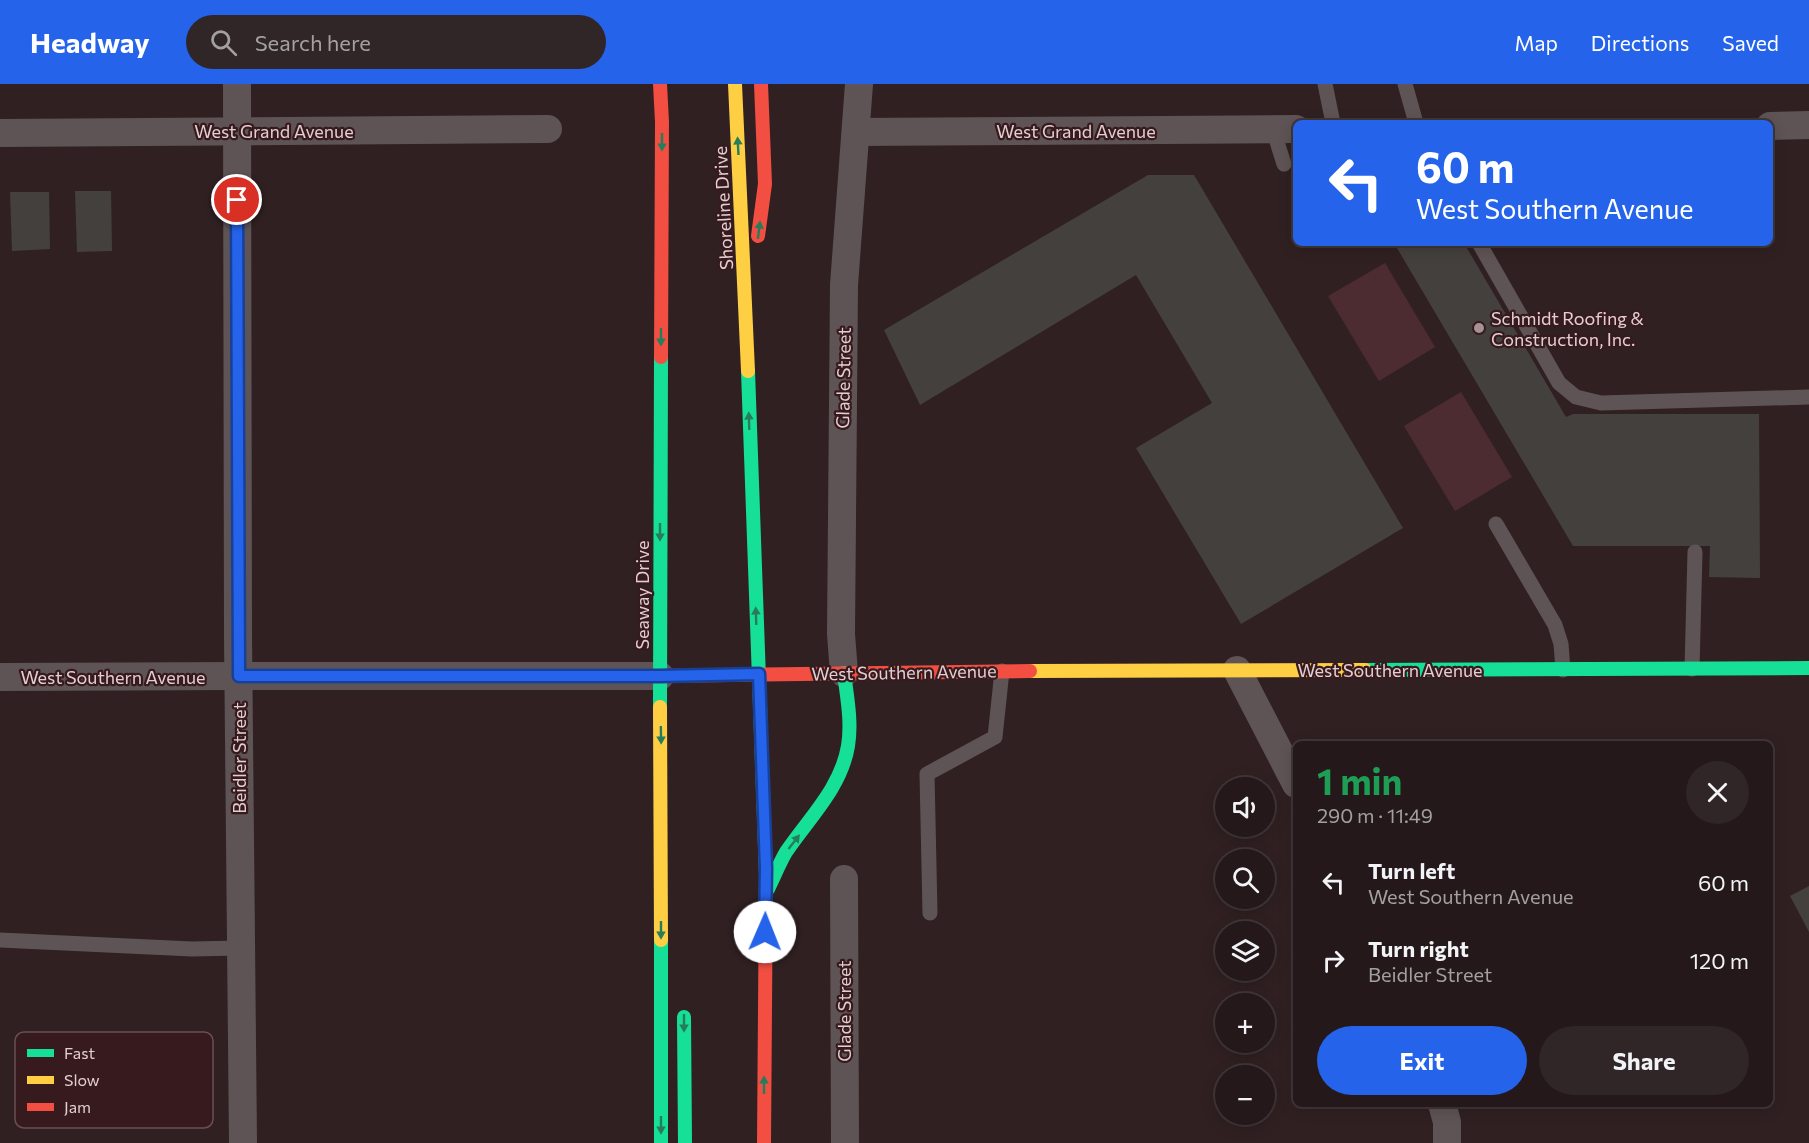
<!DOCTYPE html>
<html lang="en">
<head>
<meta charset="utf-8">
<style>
  body { margin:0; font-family:Commissioner,sans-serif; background:#302527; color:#f1f3f6; height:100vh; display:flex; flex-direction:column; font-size:22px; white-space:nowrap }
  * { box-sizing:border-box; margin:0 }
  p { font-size:20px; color:#a3a0a2 }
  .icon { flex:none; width:33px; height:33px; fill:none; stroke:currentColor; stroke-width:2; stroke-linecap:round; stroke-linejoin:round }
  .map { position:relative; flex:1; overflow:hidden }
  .side { position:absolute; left:1293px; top:657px; width:480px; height:366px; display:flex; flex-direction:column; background:#24181a; border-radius:9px; box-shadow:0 3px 15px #0003,0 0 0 2px #413739 }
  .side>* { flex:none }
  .banner { position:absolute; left:1293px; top:36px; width:480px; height:126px; border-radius:9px; box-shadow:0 3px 15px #0003,0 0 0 2px #413739; background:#2563eb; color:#fff; overflow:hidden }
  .tools { position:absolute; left:1215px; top:693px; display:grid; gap:12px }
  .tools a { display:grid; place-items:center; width:60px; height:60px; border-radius:50%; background:#24181a; box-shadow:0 3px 15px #0003,0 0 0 2px #413739; font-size:30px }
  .pin { position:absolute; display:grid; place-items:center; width:51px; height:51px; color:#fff; margin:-26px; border:3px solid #fff; border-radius:50%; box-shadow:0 2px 6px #0007 }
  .me { position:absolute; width:66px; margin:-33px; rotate:1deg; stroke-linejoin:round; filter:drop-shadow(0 0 4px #0008) }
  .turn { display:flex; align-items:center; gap:21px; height:126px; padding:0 24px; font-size:27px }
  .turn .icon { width:78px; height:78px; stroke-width:2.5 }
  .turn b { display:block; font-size:42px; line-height:51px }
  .round { display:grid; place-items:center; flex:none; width:63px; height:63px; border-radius:32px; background:#302527 }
  .overview { display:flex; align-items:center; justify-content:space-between; height:102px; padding:0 24px }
  h1 { font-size:36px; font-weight:700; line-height:45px; color:#1e9e55 }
  .button { display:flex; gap:12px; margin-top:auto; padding:12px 24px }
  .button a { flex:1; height:69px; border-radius:36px; background:#2563eb; color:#fff; font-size:24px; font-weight:700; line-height:69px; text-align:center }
  .button a+a { background:#302527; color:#f1f3f6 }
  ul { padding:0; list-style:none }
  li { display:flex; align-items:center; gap:18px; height:78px; padding:0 24px }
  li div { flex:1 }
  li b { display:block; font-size:22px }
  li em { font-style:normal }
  header { display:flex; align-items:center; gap:36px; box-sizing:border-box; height:84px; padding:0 30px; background:#2563eb; color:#fff }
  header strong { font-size:28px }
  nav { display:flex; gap:33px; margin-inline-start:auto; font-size:21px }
  .search { width:420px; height:54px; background:#302527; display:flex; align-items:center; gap:15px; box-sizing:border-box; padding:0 21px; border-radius:33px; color:#a3a0a2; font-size:22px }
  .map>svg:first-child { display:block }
  .green { fill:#4d2c31 }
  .building { fill:#44403d }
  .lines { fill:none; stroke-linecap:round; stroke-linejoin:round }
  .lane { stroke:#5f5455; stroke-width:15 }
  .street { stroke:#5f5455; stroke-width:28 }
  .fast { stroke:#16e098; stroke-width:14 }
  .slow { stroke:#ffcf43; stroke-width:14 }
  .jam { stroke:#f24e42; stroke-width:14 }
  .oneway { fill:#267d5b }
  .route-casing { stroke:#184099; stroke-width:15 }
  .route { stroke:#2563eb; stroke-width:10 }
  .poi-dot { fill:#a49294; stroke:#361a1e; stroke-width:2 }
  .labels { text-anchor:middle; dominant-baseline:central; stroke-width:4.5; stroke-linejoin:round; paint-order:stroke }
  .street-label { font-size:18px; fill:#e3cfd1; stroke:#361a1e }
  .poi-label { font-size:18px; fill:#e3cfd1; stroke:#361a1e; text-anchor:start }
  .key { fill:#361a1e; stroke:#6a5054; stroke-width:1.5 }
  .key-label { font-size:16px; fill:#e3cfd1 }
</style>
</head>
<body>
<header>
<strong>Headway</strong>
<div class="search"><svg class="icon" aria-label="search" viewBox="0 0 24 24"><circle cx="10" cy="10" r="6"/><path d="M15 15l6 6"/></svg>Search here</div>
<nav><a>Map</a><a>Directions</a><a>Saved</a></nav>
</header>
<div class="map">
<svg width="1809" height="1059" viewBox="0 0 1809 1059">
  <rect width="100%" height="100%" fill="#302022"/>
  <g class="green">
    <polygon points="1385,179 1435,263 1379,297 1328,212"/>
    <polygon points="1461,308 1512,393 1455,427 1404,342"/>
  </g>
  <g class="building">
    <polygon points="1148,91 1194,91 1403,444 1241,540 1136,364 1212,319 1136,191 920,321 884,246"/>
    <polygon points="75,107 111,107 112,167 77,168"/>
    <polygon points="10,108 49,108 50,165 12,167"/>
    <polygon points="1394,159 1464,159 1566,333 1573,330 1759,330 1760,494 1709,493 1710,462 1573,462"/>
    <polygon points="1809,802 1809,848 1790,812"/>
  </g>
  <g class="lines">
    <g class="lane">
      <polyline points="1325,0 1333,39"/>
      <polyline points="1405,0 1416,39"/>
      <polyline points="1273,45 1284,80"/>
      <polyline points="1479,159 1559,299 1576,313 1601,319 1809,313"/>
      <polyline points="1496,440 1555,541 1561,560 1563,586"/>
      <polyline points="1692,585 1695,468"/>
      <polyline points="930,829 927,690 995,653 1002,587"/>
      <polyline points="0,856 192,865 241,864"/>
    </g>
    <g class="street">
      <polyline points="237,0 238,553 243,1059"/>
      <polyline points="1770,42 1809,41"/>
      <polyline points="856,48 1296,45"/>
      <polyline points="0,49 548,45"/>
      <polyline points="1237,586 1296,700"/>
      <polyline points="844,589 841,550 844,201 859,0"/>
      <polyline points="0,593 239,592 660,592"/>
      <polyline points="844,795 845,1059"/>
      <polyline points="1442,1020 1447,1038 1447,1059"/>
    </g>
    <g class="fast">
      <polyline points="748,287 766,791"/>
      <polyline points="1365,586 1809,584"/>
      <polyline points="660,623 661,273"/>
      <path d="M768,805C774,793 779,780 786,768C809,734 841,704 848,662C852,638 847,613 844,589"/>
      <polyline points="661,856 661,1059"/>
      <polyline points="684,933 685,1059"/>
    </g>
    <g class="slow">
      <polyline points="735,0 748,287"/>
      <polyline points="1030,587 1365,586"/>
      <polyline points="660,623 661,856"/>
    </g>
    <g class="jam">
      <polyline points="660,0 662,38 661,273"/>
      <polyline points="758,152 765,100 761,0"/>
      <polyline points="660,592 1030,587"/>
      <polyline points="764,1059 766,791"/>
    </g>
  </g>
  <defs><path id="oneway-solid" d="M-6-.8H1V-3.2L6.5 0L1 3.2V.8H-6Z" transform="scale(1.5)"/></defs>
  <g class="oneway">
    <use href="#oneway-solid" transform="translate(662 58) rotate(90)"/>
    <use href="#oneway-solid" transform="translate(738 62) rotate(-93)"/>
    <use href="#oneway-solid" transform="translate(759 146) rotate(-83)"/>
    <use href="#oneway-solid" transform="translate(661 253) rotate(90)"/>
    <use href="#oneway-solid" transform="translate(749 337) rotate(-92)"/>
    <use href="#oneway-solid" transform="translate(660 448) rotate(90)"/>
    <use href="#oneway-solid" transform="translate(756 532) rotate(-92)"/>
    <use href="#oneway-solid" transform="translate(661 651) rotate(89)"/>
    <use href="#oneway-solid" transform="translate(794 758) rotate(-52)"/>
    <use href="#oneway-solid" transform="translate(661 846) rotate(90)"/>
    <use href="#oneway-solid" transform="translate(684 939) rotate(90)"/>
    <use href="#oneway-solid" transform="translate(764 1001) rotate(-90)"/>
    <use href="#oneway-solid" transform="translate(661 1041) rotate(90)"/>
  </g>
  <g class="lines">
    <defs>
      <polyline id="route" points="237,116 239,592 660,592 759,590 766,784 765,848"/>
    </defs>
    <use href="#route" class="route-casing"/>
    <use href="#route" class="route"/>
  </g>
  <circle class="poi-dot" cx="1479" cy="244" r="6"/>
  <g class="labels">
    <g class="street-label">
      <text x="274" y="47">West Grand Avenue</text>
      <text x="1076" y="47">West Grand Avenue</text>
      <text transform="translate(723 124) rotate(-93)">Shoreline Drive</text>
      <text transform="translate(843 294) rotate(-89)">Glade Street</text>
      <text transform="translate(642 511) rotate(-90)">Seaway Drive</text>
      <text x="1390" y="586">West Southern Avenue</text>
      <text transform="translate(904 588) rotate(-1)">West Southern Avenue</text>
      <text x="113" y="593">West Southern Avenue</text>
      <text transform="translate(239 674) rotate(-90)">Beidler Street</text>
      <text transform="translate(844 927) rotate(-90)">Glade Street</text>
    </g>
    <g class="poi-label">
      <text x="1491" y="234">Schmidt Roofing &amp;<tspan x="1491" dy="21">Construction, Inc.</tspan></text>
    </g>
  </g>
  <rect x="15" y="948" width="198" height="96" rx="9" class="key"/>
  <rect x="27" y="965" width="27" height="8" fill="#16e098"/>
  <rect x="27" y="992" width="27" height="8" fill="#ffcf43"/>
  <rect x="27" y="1019" width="27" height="8" fill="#f24e42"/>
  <g class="key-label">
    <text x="64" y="975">Fast</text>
    <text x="64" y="1002">Slow</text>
    <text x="64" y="1029">Jam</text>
  </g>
</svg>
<div class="tools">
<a><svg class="icon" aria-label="sound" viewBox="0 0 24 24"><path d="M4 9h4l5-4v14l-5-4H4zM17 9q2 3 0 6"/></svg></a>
<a><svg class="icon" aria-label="search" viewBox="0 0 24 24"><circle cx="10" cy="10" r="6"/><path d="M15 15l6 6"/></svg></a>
<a><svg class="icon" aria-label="layers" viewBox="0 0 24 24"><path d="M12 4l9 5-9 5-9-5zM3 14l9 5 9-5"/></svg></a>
<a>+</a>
<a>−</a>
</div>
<div class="pin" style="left:237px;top:116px;background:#d93025"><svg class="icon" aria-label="arrive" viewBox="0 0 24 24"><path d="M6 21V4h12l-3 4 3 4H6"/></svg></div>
<svg class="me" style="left:765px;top:848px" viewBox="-20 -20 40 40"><circle r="19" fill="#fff"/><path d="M0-13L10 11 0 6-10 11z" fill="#2563eb"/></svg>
<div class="banner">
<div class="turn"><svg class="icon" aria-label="left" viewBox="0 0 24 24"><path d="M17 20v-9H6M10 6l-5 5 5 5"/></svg><div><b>60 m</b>West Southern Avenue</div></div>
</div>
<section class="side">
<div class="overview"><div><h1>1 min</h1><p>290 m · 11:49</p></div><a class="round"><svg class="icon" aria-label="close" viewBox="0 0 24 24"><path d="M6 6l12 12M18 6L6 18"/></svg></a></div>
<ul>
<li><svg class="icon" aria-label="left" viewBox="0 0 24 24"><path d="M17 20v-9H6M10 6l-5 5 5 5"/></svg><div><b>Turn left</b><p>West Southern Avenue</p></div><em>60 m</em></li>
<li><svg class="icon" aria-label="right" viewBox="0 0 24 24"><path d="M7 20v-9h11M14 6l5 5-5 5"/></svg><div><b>Turn right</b><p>Beidler Street</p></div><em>120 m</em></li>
</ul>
<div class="button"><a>Exit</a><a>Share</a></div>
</section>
</div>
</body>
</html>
